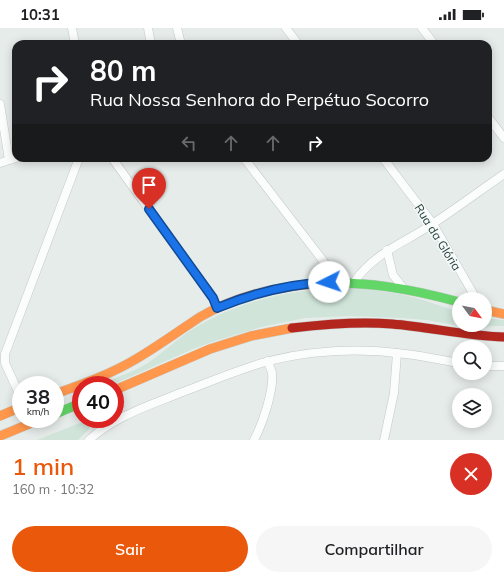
<!DOCTYPE html>
<html lang="pt">
<head>
<meta charset="utf-8">
<style>
  body { margin:0; font-family:Mulish,sans-serif; background:#f6f6f6; color:#202124; height:100vh; display:flex; flex-direction:column; font-size:15px; white-space:nowrap }
  * { box-sizing:border-box; margin:0 }
  p { font-size:13px; color:#757577 }
  .icon { flex:none; width:22px; height:22px; fill:none; stroke:currentColor; stroke-width:2; stroke-linecap:round; stroke-linejoin:round }
  .map { position:relative; height:412px; overflow:hidden }
  .drawer { display:flex; flex-direction:column; background:#fff; flex:1 }
  .drawer>* { flex:none }
  .guide { position:absolute; left:12px; top:12px; width:480px; height:122px; border-radius:12px; box-shadow:0 2px 10px #0003; background:#202124; color:#fff; overflow:hidden }
  .needle { width:26px; rotate:122deg }
  .controls { position:absolute; left:452px; top:264px; display:grid; gap:8px }
  .controls a { display:grid; place-items:center; width:40px; height:40px; border-radius:50%; background:#fff; box-shadow:0 2px 10px #0003; font-size:20px }
  .speed { position:absolute; left:12px; top:348px; display:flex; gap:8px; font-size:20px; font-weight:700; text-align:center }
  .speed>* { display:grid; place-content:center; width:52px; height:52px; border-radius:50%; background:#fff; box-shadow:0 2px 10px #0003; line-height:1 }
  .speed small { font-size:10px; font-weight:400 }
  .speed .limit { border:6px solid #d22; background:#fff; color:#111 }
  .pin { position:absolute; display:grid; place-items:center; width:34px; height:34px; color:#fff; margin:-41px -17px; border-radius:50% 50% 50% 0; rotate:-45deg; box-shadow:0 0 4px #0007 }
  .pin .icon { rotate:45deg }
  .me { position:absolute; width:44px; margin:-22px; rotate:266deg; stroke-linejoin:round; filter:drop-shadow(0 0 3px #0008) }
  .turn { display:flex; align-items:center; gap:14px; height:84px; padding:0 12px; font-size:18px }
  .turn .icon { width:52px; height:52px; stroke-width:2.5 }
  .turn b { display:block; font-size:28px; line-height:34px }
  .lanes { display:flex; align-items:center; height:38px; padding:0 12px; background:#0003; justify-content:center; gap:20px; direction:ltr }
  .lanes .off { opacity:.35 }
  .round { display:grid; place-items:center; flex:none; width:42px; height:42px; border-radius:21px; background:#f6f6f6 }
  .overview { display:flex; align-items:center; justify-content:space-between; height:68px; padding:0 12px }
  h1 { font-size:24px; font-weight:600; line-height:30px; color:#ea580c }
  .cta { display:flex; gap:8px; margin-top:auto; padding:8px 12px }
  .cta a { flex:1; height:46px; border-radius:24px; background:#ea580c; color:#fff; font-size:16px; font-weight:600; line-height:46px; text-align:center }
  .cta a+a { background:#f6f6f6; color:#202124 }
  .status { display:flex; justify-content:space-between; align-items:center; height:28px; padding:0 20px; background:#fff; direction:ltr }
  .status svg { height:11px; fill:currentColor }
  .map>svg:first-child { display:block }
  .green { fill:#d0e4d9 }
  .lines { fill:none; stroke-linecap:round; stroke-linejoin:round }
  .street-casing { stroke:#c3c9c7; stroke-width:9 }
  .fast-casing { stroke:#c2c9c7; stroke-width:10 }
  .slow-casing { stroke:#c2c9c7; stroke-width:10 }
  .jam-casing { stroke:#c2c9c7; stroke-width:10 }
  .street { stroke:#fbfcfc; stroke-width:8 }
  .fast { stroke:#63d668; stroke-width:9 }
  .slow { stroke:#ff974d; stroke-width:9 }
  .jam { stroke:#b3261e; stroke-width:9 }
  .route-casing { stroke:#114b97; stroke-width:10 }
  .route { stroke:#1a73e8; stroke-width:7 }
  .labels { text-anchor:middle; dominant-baseline:central; stroke-width:3; stroke-linejoin:round; paint-order:stroke }
  .street-label { font-size:12px; fill:#243f3c; stroke:#f5faf8 }
</style>
</head>
<body>
<div class="status"><b>10:31</b><svg viewBox="0 0 49 12"><path d="M0 12V9h3v3zM5 12V6h3v6zM10 12V3h3v9zM15 12V0h3v12zM26 1h20v11H26zM47 4h2v5h-2z"/></svg></div>
<div class="map">
<svg width="504" height="412" viewBox="0 0 504 412">
  <rect width="100%" height="100%" fill="#e6ecea"/>
  <g class="green">
    <path d="M338,260H359L400,266L420,271L459,284V297H485V290L504,292V298H491L481,302L427,292L400,290L350,288L305,290L261,299L215,313L193,321L112,357L110,355L111,352C125,346 140,341 152,332C166,322 178,310 193,301C237,274 287,262 338,260Z"/>
    <polygon points="90,391 90,400 78,412 37,412"/>
  </g>
  <g class="lines">
    <defs>
      <g id="street">
        <polyline points="72,0 75,16"/>
        <polyline points="148,0 151,16"/>
        <polyline points="177,0 181,16"/>
        <polyline points="286,0 298,16"/>
        <polyline points="422,0 434,16"/>
        <polyline points="0,76 9,132"/>
        <polyline points="488,89 504,110"/>
        <polyline points="112,130 213,270 217,280"/>
        <polyline points="244,130 324,234 328,245 329,254"/>
        <polyline points="383,130 433,196 474,267 474,271"/>
        <polyline points="0,135 16,130"/>
        <polyline points="387,222 393,247 404,261"/>
        <path d="M354,254C375,224 406,214 434,195C458,179 481,162 504,146"/>
        <polyline points="485,338 504,338"/>
        <polyline points="21,370 5,335 5,326 79,130"/>
        <path d="M89,412C115,388 148,378 180,365C210,354 239,341 269,333C313,322 360,320 405,326C423,328 441,332 459,335"/>
        <path d="M254,412C262,397 274,363 272,345C271,341 269,337 268,333"/>
        <polyline points="384,412 394,365 397,325"/>
      </g>
      <g id="fast">
        <path d="M314,256C363,252 411,261 459,274"/>
        <polyline points="55,386 81,375"/>
      </g>
      <g id="slow">
        <polyline points="485,282 504,286"/>
        <polyline points="115,362 210,321 251,308 292,300"/>
        <path d="M55,366C83,356 111,346 136,331C153,321 169,310 185,299C190,296 195,292 200,289C234,269 275,259 314,256"/>
        <polyline points="0,388 21,379"/>
        <polyline points="0,408 41,391"/>
      </g>
      <path id="jam" d="M292,300C325,296 359,293 392,296C430,299 466,308 504,309"/>
    </defs>
    <use href="#street" class="street-casing"/>
    <use href="#fast" class="fast-casing"/>
    <use href="#slow" class="slow-casing"/>
    <use href="#jam" class="jam-casing"/>
    <use href="#street" class="street"/>
    <use href="#fast" class="fast"/>
    <use href="#slow" class="slow"/>
    <use href="#jam" class="jam"/>
  </g>
  <g class="lines">
    <defs>
      <path id="route" d="M149,181L213,270L217,280C253,265 289,256 329,254"/>
    </defs>
    <use href="#route" class="route-casing"/>
    <use href="#route" class="route"/>
  </g>
  <g class="labels">
    <g class="street-label">
      <text transform="translate(438 209) rotate(58)">Rua da Glória</text>
    </g>
  </g>
</svg>
<div class="controls">
<a><svg class="needle" viewBox="-14 -14 28 28"><path d="M0-13l5 13h-10z" fill="#e53935"/><path d="M0 13l5-13h-10z" fill="#757577"/></svg></a>
<a><svg class="icon" aria-label="search" viewBox="0 0 24 24"><circle cx="10" cy="10" r="6"/><path d="M15 15l6 6"/></svg></a>
<a><svg class="icon" aria-label="layers" viewBox="0 0 24 24"><path d="M12 4l9 5-9 5-9-5zM3 14l9 5 9-5"/></svg></a>
</div>
<div class="speed"><div>38<small>km/h</small></div><div class="limit">40</div></div>
<div class="pin" style="left:149px;top:181px;background:#d93025"><svg class="icon" aria-label="arrive" viewBox="0 0 24 24"><path d="M6 21V4h12l-3 4 3 4H6"/></svg></div>
<svg class="me" style="left:329px;top:254px" viewBox="-20 -20 40 40"><circle r="19" fill="#fff"/><path d="M0-13L10 11 0 6-10 11z" fill="#1a73e8"/></svg>
<div class="guide">
<div class="turn"><svg class="icon" aria-label="right" viewBox="0 0 24 24"><path d="M7 20v-9h11M14 6l5 5-5 5"/></svg><div><b>80 m</b>Rua Nossa Senhora do Perpétuo Socorro</div></div>
<div class="lanes"><svg class="icon off" aria-label="left" viewBox="0 0 24 24"><path d="M17 20v-9H6M10 6l-5 5 5 5"/></svg><svg class="icon off" aria-label="ahead" viewBox="0 0 24 24"><path d="M12 20V5M6 11l6-6 6 6"/></svg><svg class="icon off" aria-label="ahead" viewBox="0 0 24 24"><path d="M12 20V5M6 11l6-6 6 6"/></svg><svg class="icon" aria-label="right" viewBox="0 0 24 24"><path d="M7 20v-9h11M14 6l5 5-5 5"/></svg></div>
</div>
</div>
<section class="drawer">
<div class="overview"><div><h1>1 min</h1><p>160 m · 10:32</p></div><a class="round" style="background:#d93025;color:#fff"><svg class="icon" aria-label="close" viewBox="0 0 24 24"><path d="M6 6l12 12M18 6L6 18"/></svg></a></div>
<div class="cta"><a>Sair</a><a>Compartilhar</a></div>
</section>
</body>
</html>
